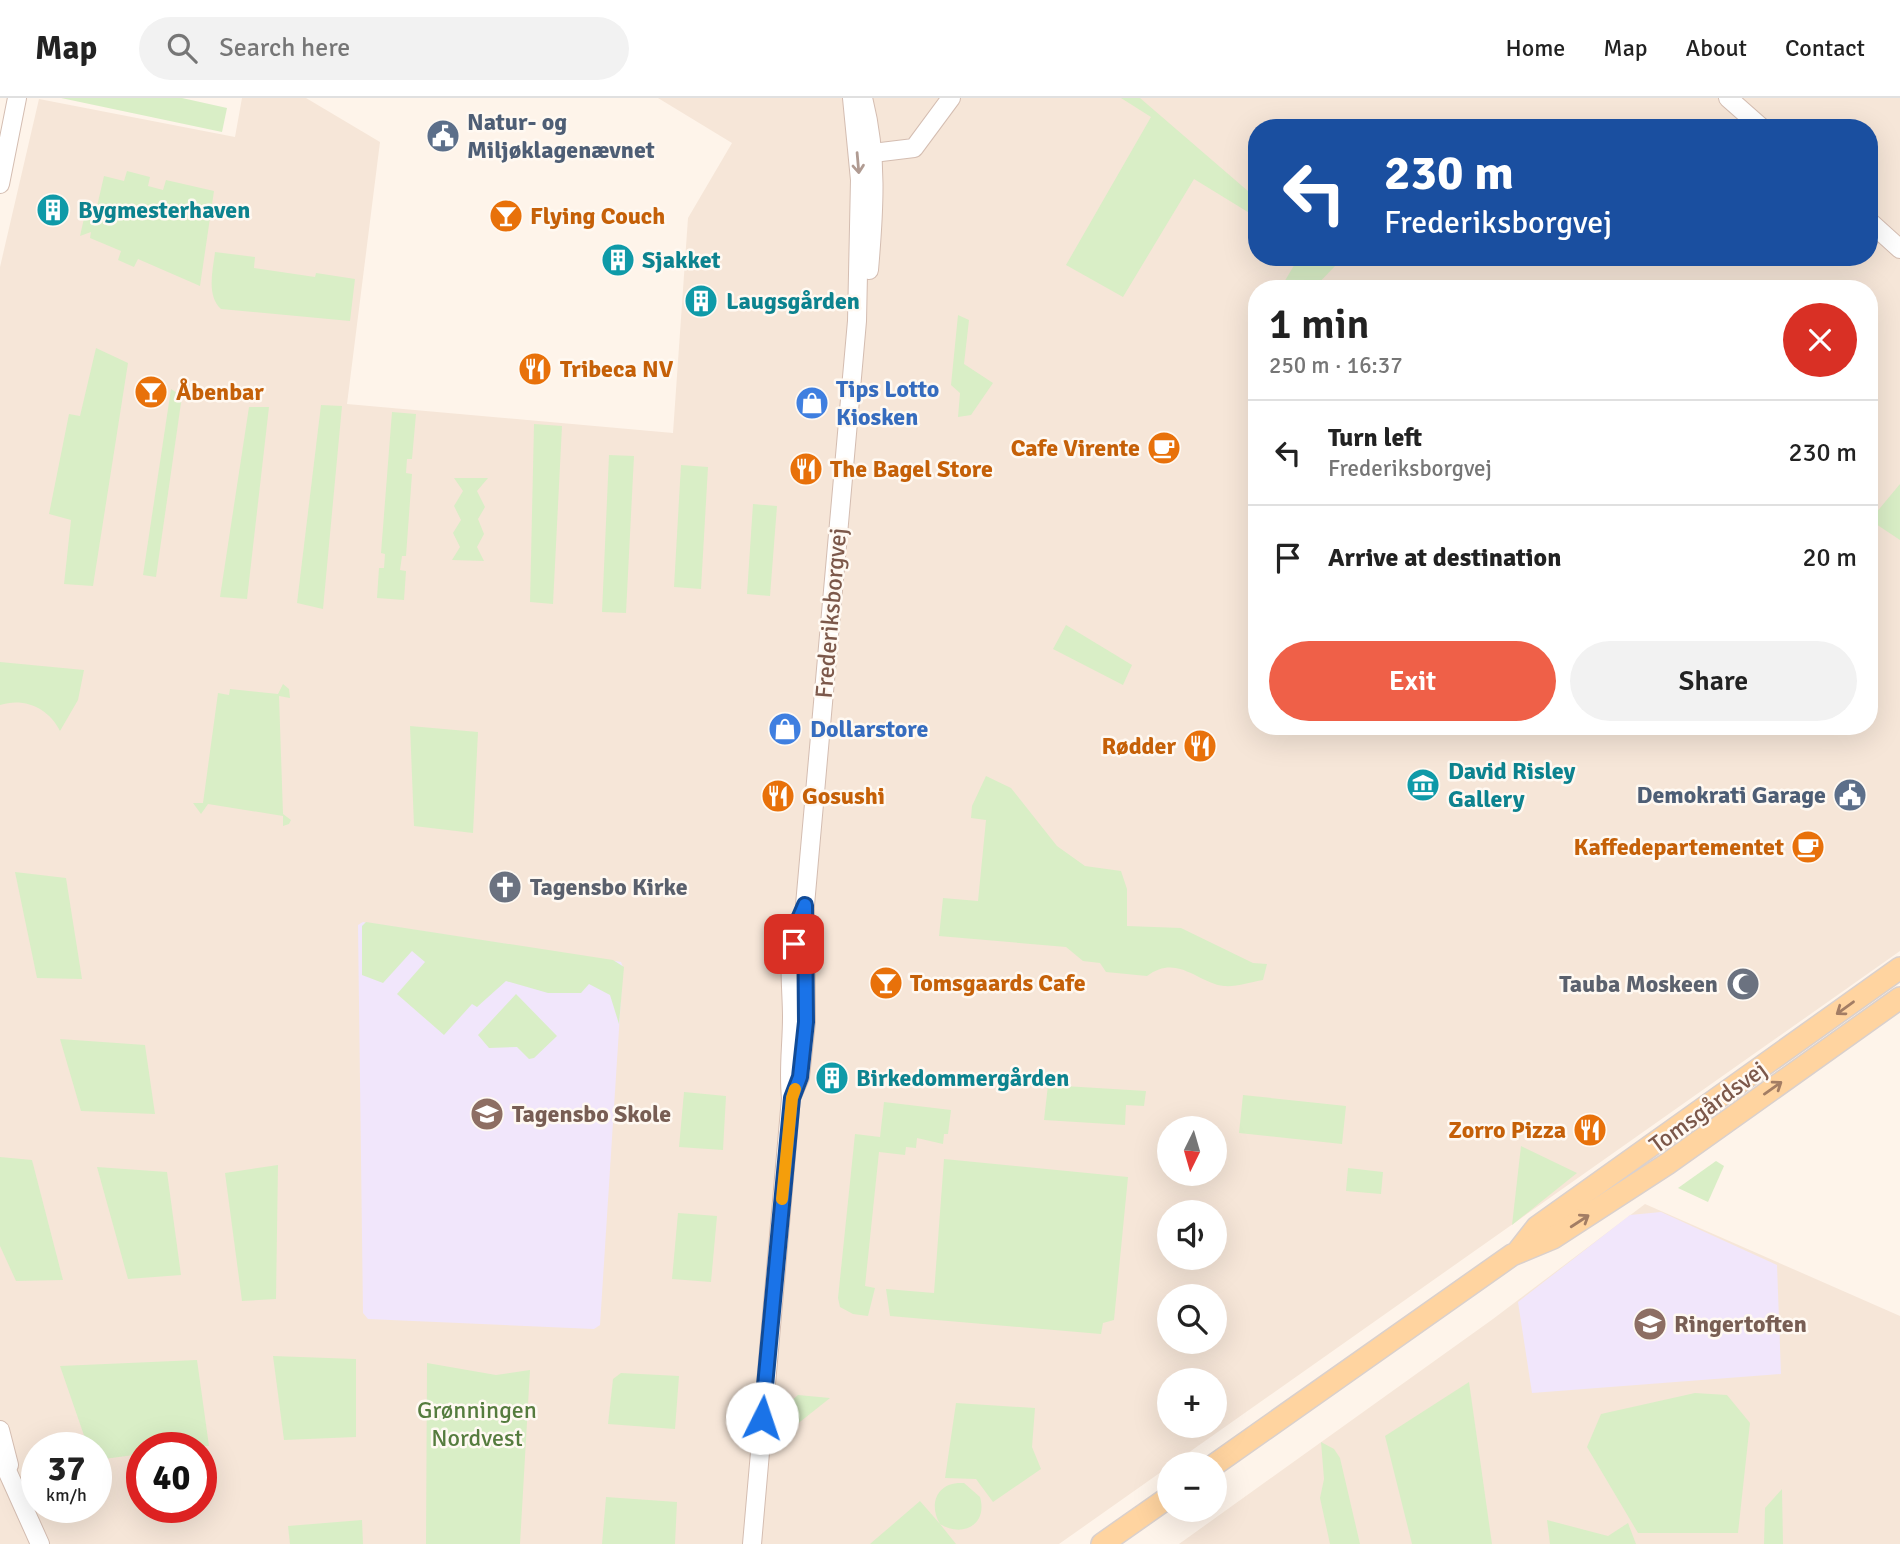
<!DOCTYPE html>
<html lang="en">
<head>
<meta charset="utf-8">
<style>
  body { margin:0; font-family:Signika,sans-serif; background:#f2f2f2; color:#222; height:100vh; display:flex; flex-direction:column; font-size:26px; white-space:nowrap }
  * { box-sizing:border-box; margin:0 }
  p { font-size:23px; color:#767676 }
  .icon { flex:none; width:38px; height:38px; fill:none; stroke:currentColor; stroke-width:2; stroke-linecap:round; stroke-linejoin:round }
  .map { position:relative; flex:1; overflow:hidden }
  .details { position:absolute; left:1248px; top:182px; width:630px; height:455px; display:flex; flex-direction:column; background:#fff; border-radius:28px; box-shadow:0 7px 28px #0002 }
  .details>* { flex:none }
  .banner { position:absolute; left:1248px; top:21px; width:630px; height:147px; border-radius:28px; box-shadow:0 7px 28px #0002; background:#1a4fa0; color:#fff; overflow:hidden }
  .needle { width:46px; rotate:185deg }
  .buttons { position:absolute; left:1157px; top:1018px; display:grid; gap:14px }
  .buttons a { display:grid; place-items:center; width:70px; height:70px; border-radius:50%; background:#fff; box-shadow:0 7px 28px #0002; font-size:35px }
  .speed { position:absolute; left:21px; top:1334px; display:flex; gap:14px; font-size:35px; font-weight:700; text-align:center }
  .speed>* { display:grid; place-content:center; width:91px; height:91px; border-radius:50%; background:#fff; box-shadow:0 7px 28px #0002; line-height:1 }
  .speed small { font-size:18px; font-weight:400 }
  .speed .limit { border:10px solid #d22; background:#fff; color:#111 }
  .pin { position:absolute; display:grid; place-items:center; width:60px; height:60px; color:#fff; margin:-30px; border-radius:14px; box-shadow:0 4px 10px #0006 }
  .me { position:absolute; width:77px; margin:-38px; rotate:4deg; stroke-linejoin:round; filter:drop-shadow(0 0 5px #0008) }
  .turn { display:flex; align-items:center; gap:24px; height:147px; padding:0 21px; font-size:32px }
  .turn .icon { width:91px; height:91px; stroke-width:2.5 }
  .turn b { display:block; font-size:49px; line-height:60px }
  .round { display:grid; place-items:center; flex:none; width:74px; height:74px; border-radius:37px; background:#f2f2f2 }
  .head { display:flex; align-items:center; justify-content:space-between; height:119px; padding:0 21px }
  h1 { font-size:42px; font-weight:600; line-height:52px }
  .primary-button { display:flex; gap:14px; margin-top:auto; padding:14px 21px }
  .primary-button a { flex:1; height:80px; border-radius:42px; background:#ef6048; color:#fff; font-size:28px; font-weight:600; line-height:80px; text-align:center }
  .primary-button a+a { background:#f2f2f2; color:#222 }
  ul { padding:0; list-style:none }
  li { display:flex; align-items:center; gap:21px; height:105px; padding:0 21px; border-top:2px solid #e0e0e0 }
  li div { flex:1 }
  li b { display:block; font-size:26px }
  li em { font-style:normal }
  header { display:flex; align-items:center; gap:42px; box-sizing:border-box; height:98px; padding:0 35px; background:#fff; border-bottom:2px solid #e0e0e0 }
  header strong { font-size:33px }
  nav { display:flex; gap:38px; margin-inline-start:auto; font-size:24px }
  .search { width:490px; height:63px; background:#f2f2f2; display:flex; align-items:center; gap:18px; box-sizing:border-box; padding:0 24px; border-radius:38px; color:#767676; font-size:26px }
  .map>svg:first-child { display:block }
  .residential { fill:#f6e6d8; fill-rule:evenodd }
  .education { fill:#f1e6fb }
  .green { fill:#d9eec6 }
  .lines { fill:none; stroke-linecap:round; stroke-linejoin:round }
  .minor-casing { stroke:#d4bdb1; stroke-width:20 }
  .major-casing { stroke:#dad0cc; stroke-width:24 }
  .minor { stroke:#fff; stroke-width:18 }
  .major { stroke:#ffd4a0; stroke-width:21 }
  .oneway { stroke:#b09b92 }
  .oneway2 { stroke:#a37d64 }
  .route-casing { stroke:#114b97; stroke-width:18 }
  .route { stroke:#1a73e8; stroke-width:12 }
  .slow { stroke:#f59e0b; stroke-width:12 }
  .labels { text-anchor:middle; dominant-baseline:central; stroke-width:5; stroke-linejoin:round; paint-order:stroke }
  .service-label { font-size:24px; font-weight:bold; fill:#4e5e75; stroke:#fff9f2; text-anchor:start }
  .culture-label { font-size:24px; font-weight:bold; fill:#0d838f; stroke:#fff9f2; text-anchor:start }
  .food-label { font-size:24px; font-weight:bold; fill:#c56008; stroke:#fff9f2; text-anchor:start }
  .shop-label { font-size:24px; font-weight:bold; fill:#366cbe; stroke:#fff9f2; text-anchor:start }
  .street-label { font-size:24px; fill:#7c584a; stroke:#fff9f2 }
  .worship-label { font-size:24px; font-weight:bold; fill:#5b616d; stroke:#fff9f2; text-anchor:start }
  .education-label { font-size:24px; font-weight:bold; fill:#785e54; stroke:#fff9f2; text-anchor:start }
  .park-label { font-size:24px; fill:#557c3e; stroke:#fff9f2 }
</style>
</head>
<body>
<header>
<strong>Map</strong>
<div class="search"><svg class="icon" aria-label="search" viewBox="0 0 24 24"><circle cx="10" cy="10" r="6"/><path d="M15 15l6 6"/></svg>Search here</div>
<nav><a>Home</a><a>Map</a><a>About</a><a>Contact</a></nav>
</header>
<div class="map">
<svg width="1900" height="1446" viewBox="0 0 1900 1446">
  <rect width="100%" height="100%" fill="#fef4ea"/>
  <g class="residential">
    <path d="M242,0H306L380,44L347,306L673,335L688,120L732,45L658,0H1900V853L1059,1446H0V169L39,1L235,39ZM1256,30H1869V159H1256ZM1256,191H1869V628H1256ZM1169,1031H1214V1076H1169ZM1169,1115H1214V1160H1169ZM1169,1199H1214V1244H1169ZM1169,1283H1214V1328H1169ZM37,1349H96V1409H37ZM142,1349H201V1409H142Z"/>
    <polygon points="1645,1106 1900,1218 1900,1446 1179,1446 1493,1221"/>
  </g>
  <g class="education">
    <polygon points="363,824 621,864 623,869 600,1227 594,1231 368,1221 363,1215 358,827"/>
    <polygon points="1661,1114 1777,1167 1781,1276 1532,1295 1518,1204 1630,1117"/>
  </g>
  <g class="green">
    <polygon points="61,0 182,0 227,10 222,34"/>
    <polygon points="1121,0 1140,0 1256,100 1256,119 1194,81 1123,199 1066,167 1151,19"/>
    <polygon points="127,73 150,79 148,88 163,92 166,82 214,93 200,188 138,161 134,169 118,162 121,153 90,140 91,134 80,138 85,116 95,117 104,78 124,83"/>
    <path d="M215,154L255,159L254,170L315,179L316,175L355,181L350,223L221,211C206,197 213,172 215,154Z"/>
    <polygon points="1299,159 1327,159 1336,167 1313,191 1280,191"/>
    <polygon points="958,217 969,222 964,266 993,285 971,317 958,319 960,295 951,287"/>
    <polygon points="96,250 128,265 93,488 64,486 71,422 49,416 69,316 80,318"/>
    <polygon points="171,291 182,298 156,479 143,477"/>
    <polygon points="321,307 342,308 323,511 297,505"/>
    <polygon points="249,309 269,309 247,501 220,499"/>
    <polygon points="392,314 416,316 412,361 407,361 406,375 412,376 406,458 402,458 400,472 406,473 404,502 377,500 379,470 384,470 385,456 381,455"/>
    <polygon points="534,326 562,328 553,506 530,504"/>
    <polygon points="609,357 634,358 626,515 602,514"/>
    <polygon points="681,367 708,369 701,491 674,489"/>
    <polygon points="454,380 488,380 477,393 485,409 478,421 484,436 477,449 484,463 452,462 460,449 453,435 461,422 454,408 463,393"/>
    <polygon points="1900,386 1900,442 1870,422"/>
    <polygon points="753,406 777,408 770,498 747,496"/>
    <polygon points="1066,527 1132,567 1123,587 1053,551"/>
    <path d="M0,564L84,572L78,602L60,633C49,610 24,599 0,607Z"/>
    <polygon points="283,586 289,591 290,600 279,598 283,716 291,722 289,726 283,728 283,718 208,706 201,716 193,705 203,705 218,595 229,597 230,591 278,596"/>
    <polygon points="410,628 478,634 473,735 414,728"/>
    <path d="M986,678L1011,690L1057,748L1085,768L1121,773L1127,791V828L1181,830L1253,865L1267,866L1263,882C1251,884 1236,889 1224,888C1198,885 1177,855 1147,878L1106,874L1100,865L1083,863L1066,849L939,838L943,800L978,803L986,722L971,720L972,708Z"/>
    <polygon points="15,774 66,780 82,881 37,880"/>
    <polygon points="366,824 613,862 624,869 619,926 610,897 589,886 581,895 548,895 506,883 477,909 472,906 444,937 397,896 425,864 412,853 383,885 362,877 362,828"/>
    <polygon points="516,896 557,938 534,960 529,961 517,949 489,950 478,937"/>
    <polygon points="60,941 145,947 155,1016 81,1013"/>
    <polygon points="1048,987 1146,993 1144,1008 1126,1007 1125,1027 1044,1022"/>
    <polygon points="684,994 726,998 723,1052 679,1049"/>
    <polygon points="1243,997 1346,1008 1342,1046 1239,1035"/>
    <polygon points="884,1004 951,1012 948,1036 944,1036 943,1046 917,1040 916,1050 906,1049 905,1057 879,1054 865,1188 875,1190 868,1218 853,1216 840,1209 838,1200 855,1036 880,1039"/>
    <polygon points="1521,1048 1577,1075 1512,1127"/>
    <polygon points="0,1059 32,1062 63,1182 16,1183 0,1148"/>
    <polygon points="944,1061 1128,1079 1114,1222 1103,1225 1101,1236 890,1218 886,1191 934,1195"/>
    <polygon points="1716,1063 1724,1068 1708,1104 1678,1090"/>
    <polygon points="278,1067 276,1201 242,1203 225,1075"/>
    <polygon points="97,1069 167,1074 181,1177 128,1181"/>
    <polygon points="1348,1070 1383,1074 1381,1096 1346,1093"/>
    <polygon points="678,1115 717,1118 711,1184 672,1181"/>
    <polygon points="273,1258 356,1261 356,1339 284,1342"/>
    <polygon points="197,1262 209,1348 142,1349 142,1356 96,1362 96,1349 88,1349 60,1268"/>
    <polygon points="427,1265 496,1277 530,1272 520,1446 426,1446"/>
    <polygon points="621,1275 679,1278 675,1331 608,1326 613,1281"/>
    <polygon points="1469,1284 1492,1446 1412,1446 1385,1338"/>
    <polygon points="1695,1295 1727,1297 1750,1325 1738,1435 1638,1435 1587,1349 1601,1316"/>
    <polygon points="798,1297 830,1300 786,1335 788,1306"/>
    <polygon points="956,1305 1035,1310 1032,1349 1041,1371 993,1404 976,1381 945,1380"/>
    <polygon points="1321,1344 1334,1351 1340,1360 1360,1446 1330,1446 1320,1400 1324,1381"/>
    <path d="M964,1385L980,1399C988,1427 962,1440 940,1426L956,1446H870L920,1403L940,1426C928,1406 937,1383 964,1385Z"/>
    <polygon points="1782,1391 1783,1446 1764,1446 1765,1410"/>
    <polygon points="606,1399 677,1404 675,1446 602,1446"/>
    <polygon points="362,1422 363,1446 290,1446 288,1428"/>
    <polygon points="1547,1422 1608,1438 1628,1425 1636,1446 1550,1446"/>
  </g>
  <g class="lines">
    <defs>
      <g id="minor">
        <path d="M863,0C878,57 874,114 869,172"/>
        <polyline points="1728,0 1762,30"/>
        <polyline points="873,55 914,50 951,0"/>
        <polyline points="0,86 17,0"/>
        <polyline points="1869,123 1900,151"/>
        <polyline points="791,1000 800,979 806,924 805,807 857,223 860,82 852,0"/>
        <polyline points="0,1332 9,1367"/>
        <polyline points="0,1357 40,1446"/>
        <path d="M752,1446L791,1000C788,972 792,947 792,919C792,888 786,852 798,823"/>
      </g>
      <g id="major">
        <polyline points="1519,1152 1537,1129 1900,870"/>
        <polyline points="1214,1367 1512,1157 1553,1140 1667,1066 1900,900"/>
        <polyline points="1102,1446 1169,1399"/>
      </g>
    </defs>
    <use href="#minor" class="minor-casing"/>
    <use href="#major" class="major-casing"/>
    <use href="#minor" class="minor"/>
    <use href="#major" class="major"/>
  </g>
  <defs><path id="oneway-shaft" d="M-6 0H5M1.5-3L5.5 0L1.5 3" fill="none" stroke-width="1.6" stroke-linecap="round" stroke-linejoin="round" transform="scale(1.75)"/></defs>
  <use class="oneway" href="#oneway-shaft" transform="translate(858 65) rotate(85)"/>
  <g class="oneway2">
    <use href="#oneway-shaft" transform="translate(1845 910) rotate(144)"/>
    <use href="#oneway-shaft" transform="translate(1773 990) rotate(-35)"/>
    <use href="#oneway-shaft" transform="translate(1580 1123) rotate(-33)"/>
  </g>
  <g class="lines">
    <defs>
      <polyline id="route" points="762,1320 792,1000 800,979 806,924 805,807 796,828 794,846"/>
    </defs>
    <use href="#route" class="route-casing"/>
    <use href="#route" class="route"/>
    <polyline class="slow" points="782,1101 792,1000 795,991"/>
  </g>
  <defs>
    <symbol id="civic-disc" viewBox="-11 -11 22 22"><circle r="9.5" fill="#5c6f8a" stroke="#fff9f2"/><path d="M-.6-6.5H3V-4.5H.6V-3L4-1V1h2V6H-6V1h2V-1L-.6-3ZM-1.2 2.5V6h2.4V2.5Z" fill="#fff"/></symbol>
    <symbol id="building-disc" viewBox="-11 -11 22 22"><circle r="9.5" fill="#0f9aa8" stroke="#fff9f2"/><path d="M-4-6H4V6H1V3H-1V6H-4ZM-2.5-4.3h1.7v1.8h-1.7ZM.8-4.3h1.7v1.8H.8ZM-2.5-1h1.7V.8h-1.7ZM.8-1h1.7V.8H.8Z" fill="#fff"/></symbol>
    <symbol id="bar-disc" viewBox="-11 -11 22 22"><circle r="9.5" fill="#e8710a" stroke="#fff9f2"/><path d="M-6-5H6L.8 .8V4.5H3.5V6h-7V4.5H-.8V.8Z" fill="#fff"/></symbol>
    <symbol id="restaurant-disc" viewBox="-11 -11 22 22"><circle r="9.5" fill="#e8710a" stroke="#fff9f2"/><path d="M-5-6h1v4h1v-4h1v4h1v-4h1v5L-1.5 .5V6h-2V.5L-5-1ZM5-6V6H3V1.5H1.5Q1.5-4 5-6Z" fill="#fff"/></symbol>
    <symbol id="shop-disc" viewBox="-11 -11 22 22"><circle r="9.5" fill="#3f7fe0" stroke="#fff9f2"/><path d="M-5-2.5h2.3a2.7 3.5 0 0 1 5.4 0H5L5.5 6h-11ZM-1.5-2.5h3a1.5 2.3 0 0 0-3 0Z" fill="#fff"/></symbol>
    <symbol id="cafe-disc" viewBox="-11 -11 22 22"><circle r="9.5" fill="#e8710a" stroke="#fff9f2"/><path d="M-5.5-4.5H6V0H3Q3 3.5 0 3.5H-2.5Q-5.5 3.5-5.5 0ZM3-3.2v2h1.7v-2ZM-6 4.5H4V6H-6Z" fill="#fff"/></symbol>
    <symbol id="museum-disc" viewBox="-11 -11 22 22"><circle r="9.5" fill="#0f9aa8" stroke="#fff9f2"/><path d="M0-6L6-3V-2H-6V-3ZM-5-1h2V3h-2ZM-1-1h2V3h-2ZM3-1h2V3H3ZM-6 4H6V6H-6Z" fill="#fff"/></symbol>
    <symbol id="church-disc" viewBox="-11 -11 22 22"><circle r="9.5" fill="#6b7280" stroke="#fff9f2"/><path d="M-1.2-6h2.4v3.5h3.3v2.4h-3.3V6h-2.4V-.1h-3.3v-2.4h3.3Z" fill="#fff"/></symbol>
    <symbol id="mosque-disc" viewBox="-11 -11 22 22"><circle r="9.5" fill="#6b7280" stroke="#fff9f2"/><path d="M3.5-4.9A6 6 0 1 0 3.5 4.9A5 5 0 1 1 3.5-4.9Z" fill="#fff"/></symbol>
    <symbol id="school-disc" viewBox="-11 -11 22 22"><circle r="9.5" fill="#8d6e63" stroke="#fff9f2"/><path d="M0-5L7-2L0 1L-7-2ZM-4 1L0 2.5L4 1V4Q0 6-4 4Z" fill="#fff"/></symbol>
  </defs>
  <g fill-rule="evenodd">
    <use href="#civic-disc" x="424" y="19" width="38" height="38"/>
    <use href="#building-disc" x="34" y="93" width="38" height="38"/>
    <use href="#bar-disc" x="487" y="99" width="38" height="38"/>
    <use href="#building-disc" x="599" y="143" width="38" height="38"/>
    <use href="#building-disc" x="682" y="184" width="38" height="38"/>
    <use href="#restaurant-disc" x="516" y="252" width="38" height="38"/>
    <use href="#bar-disc" x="132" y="275" width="38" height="38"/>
    <use href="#shop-disc" x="793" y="286" width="38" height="38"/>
    <use href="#cafe-disc" x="1145" y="331" width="38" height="38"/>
    <use href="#restaurant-disc" x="787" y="352" width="38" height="38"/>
    <use href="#shop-disc" x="766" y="612" width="38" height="38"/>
    <use href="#restaurant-disc" x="1181" y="629" width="38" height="38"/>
    <use href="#museum-disc" x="1404" y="668" width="38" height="38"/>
    <use href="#civic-disc" x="1831" y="678" width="38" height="38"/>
    <use href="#restaurant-disc" x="759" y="679" width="38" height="38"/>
    <use href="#cafe-disc" x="1789" y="730" width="38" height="38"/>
    <use href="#church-disc" x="486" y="770" width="38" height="38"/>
    <use href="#bar-disc" x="867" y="866" width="38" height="38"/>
    <use href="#mosque-disc" x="1724" y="867" width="38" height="38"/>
    <use href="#building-disc" x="813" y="961" width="38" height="38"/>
    <use href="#school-disc" x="468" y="997" width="38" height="38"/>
    <use href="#restaurant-disc" x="1571" y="1013" width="38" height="38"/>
    <use href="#school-disc" x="1631" y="1207" width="38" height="38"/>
  </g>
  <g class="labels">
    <g class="service-label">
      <text x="467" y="24">Natur- og<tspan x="467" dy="28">Miljøklagenævnet</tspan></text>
      <text x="1826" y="697" text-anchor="end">Demokrati Garage</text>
    </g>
    <g class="culture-label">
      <text x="78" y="112">Bygmesterhaven</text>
      <text x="642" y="162">Sjakket</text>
      <text x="726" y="203">Laugsgården</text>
      <text x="1448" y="673">David Risley<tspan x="1448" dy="28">Gallery</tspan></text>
      <text x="856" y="980">Birkedommergården</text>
    </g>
    <g class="food-label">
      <text x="530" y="118">Flying Couch</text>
      <text x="560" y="271">Tribeca NV</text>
      <text x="176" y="294">Åbenbar</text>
      <text x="1140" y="350" text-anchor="end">Cafe Virente</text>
      <text x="830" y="371">The Bagel Store</text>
      <text x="1176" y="648" text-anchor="end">Rødder</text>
      <text x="802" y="698">Gosushi</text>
      <text x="1784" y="749" text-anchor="end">Kaffedepartementet</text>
      <text x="910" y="885">Tomsgaards Cafe</text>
      <text x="1566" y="1032" text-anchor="end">Zorro Pizza</text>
    </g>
    <g class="shop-label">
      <text x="836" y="291">Tips Lotto<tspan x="836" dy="28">Kiosken</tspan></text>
      <text x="810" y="631">Dollarstore</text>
    </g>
    <g class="street-label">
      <text transform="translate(831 515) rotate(-85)">Frederiksborgvej</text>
      <text transform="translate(1708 1009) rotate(-36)">Tomsgårdsvej</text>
    </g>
    <g class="worship-label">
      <text x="530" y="789">Tagensbo Kirke</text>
      <text x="1718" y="886" text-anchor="end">Tauba Moskeen</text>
    </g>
    <g class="education-label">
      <text x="512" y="1016">Tagensbo Skole</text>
      <text x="1674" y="1226">Ringertoften</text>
    </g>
    <g class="park-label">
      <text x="477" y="1312">Grønningen<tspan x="477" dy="28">Nordvest</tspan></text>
    </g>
  </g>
</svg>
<div class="buttons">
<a><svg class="needle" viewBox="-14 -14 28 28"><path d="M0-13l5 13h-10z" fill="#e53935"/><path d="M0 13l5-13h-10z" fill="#767676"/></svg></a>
<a><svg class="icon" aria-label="sound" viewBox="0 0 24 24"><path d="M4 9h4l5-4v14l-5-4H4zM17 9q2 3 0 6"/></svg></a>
<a><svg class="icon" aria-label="search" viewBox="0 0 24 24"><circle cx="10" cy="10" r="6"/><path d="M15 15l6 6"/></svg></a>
<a>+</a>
<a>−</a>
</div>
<div class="speed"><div>37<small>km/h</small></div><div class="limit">40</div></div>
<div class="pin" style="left:794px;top:846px;background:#d93025"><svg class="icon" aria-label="arrive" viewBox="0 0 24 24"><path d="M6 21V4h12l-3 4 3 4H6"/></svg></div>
<svg class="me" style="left:762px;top:1320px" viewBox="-20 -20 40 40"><circle r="19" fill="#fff"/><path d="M0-13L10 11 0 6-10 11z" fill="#1a73e8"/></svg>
<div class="banner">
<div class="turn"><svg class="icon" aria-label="left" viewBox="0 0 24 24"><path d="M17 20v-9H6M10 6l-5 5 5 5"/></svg><div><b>230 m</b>Frederiksborgvej</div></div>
</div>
<section class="details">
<div class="head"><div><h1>1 min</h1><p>250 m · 16:37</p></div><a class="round" style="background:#d93025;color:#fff"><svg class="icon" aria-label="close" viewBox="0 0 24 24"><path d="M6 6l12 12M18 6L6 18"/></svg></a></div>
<ul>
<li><svg class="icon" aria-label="left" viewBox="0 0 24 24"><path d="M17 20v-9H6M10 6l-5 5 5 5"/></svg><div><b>Turn left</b><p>Frederiksborgvej</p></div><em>230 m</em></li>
<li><svg class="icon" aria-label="arrive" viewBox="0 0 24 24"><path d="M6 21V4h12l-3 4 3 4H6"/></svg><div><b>Arrive at destination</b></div><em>20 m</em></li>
</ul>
<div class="primary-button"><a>Exit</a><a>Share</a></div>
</section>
</div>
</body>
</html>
